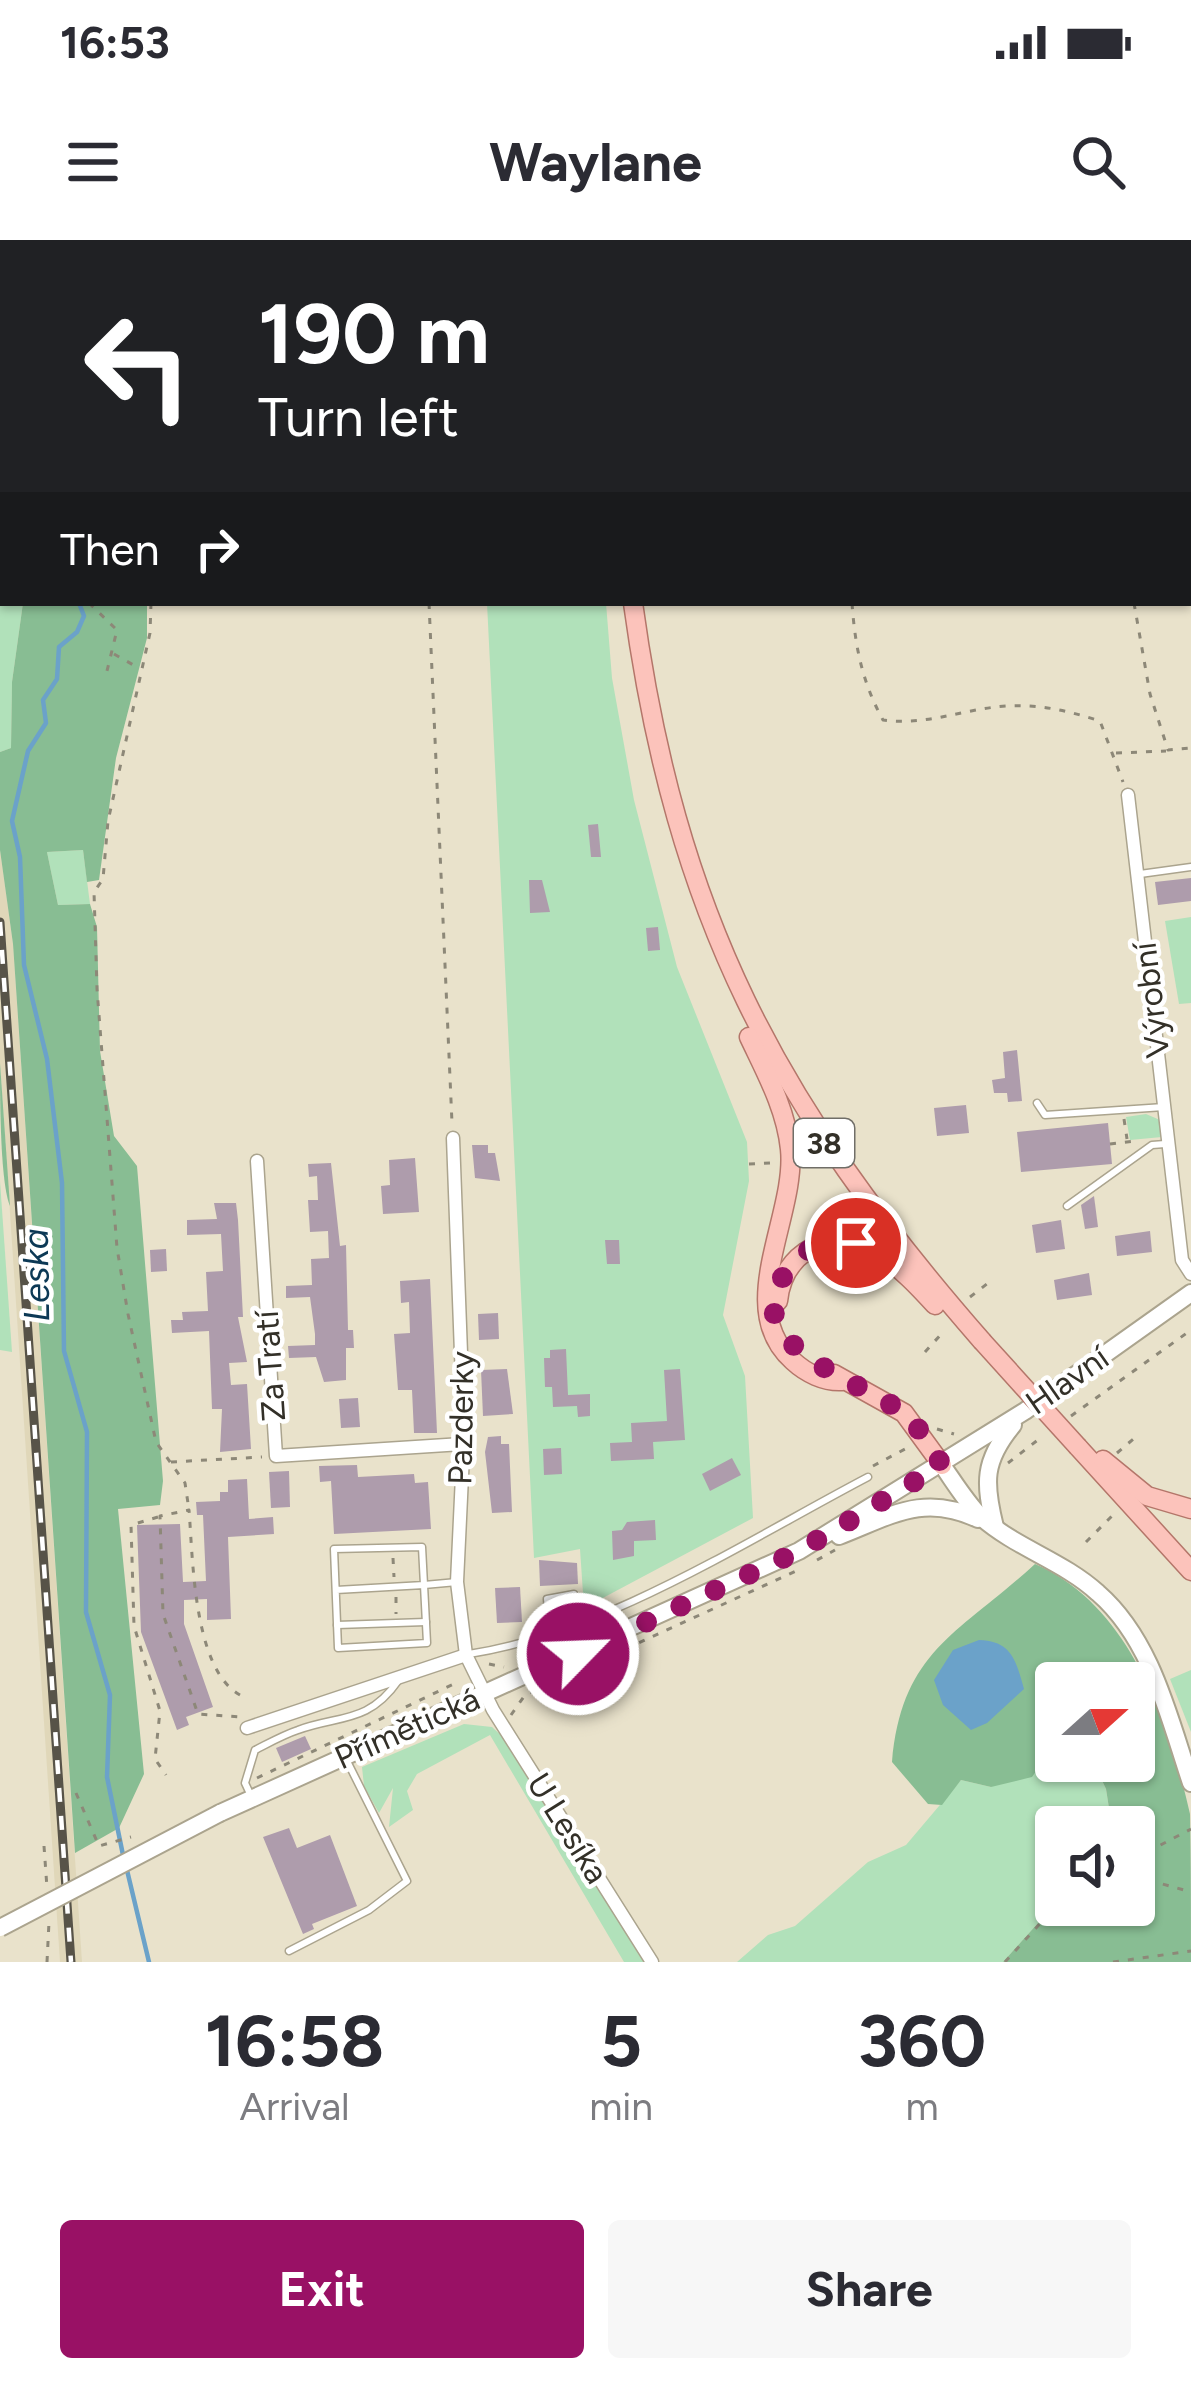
<!DOCTYPE html>
<html lang="en">
<head>
<meta charset="utf-8">
<style>
  body { margin:0; font-family:Figtree,sans-serif; background:#f7f7f7; color:#2b2b33; height:100vh; display:flex; flex-direction:column; font-size:45px; white-space:nowrap }
  * { box-sizing:border-box; margin:0 }
  p { font-size:39px; color:#7c7c81 }
  .icon { flex:none; width:66px; height:66px; fill:none; stroke:currentColor; stroke-width:2; stroke-linecap:round; stroke-linejoin:round }
  .map { position:relative; height:1722px; overflow:hidden }
  .drawer { display:flex; flex-direction:column; background:#fff; flex:1 }
  .drawer>* { flex:none }
  .banner { position:absolute; left:0px; top:0px; width:1191px; height:366px; box-shadow:0 3px 9px #0004; background:#202124; color:#fff; overflow:hidden }
  .needle { width:78px; rotate:69deg }
  .fabs { position:absolute; left:1035px; top:1422px; display:grid; gap:24px }
  .fabs a { display:grid; place-items:center; width:120px; height:120px; border-radius:12px; background:#fff; box-shadow:0 3px 9px #0004; font-size:60px }
  .pin { position:absolute; display:grid; place-items:center; width:102px; height:102px; color:#fff; margin:-51px; border:6px solid #fff; border-radius:50%; box-shadow:0 3px 12px #0007 }
  .me { position:absolute; width:132px; margin:-66px; rotate:66deg; stroke-linejoin:round; filter:drop-shadow(0 0 9px #0008) }
  .turn { display:flex; align-items:center; gap:42px; height:252px; padding:0 60px; font-size:54px }
  .turn .icon { width:156px; height:156px; stroke-width:2.5 }
  .turn b { display:block; font-size:84px; line-height:102px }
  .then { display:flex; align-items:center; height:114px; padding:0 60px; background:#0003; gap:24px; font-size:45px }
  .eta { display:flex; justify-content:space-evenly; align-items:center; height:204px; text-align:center }
  .eta b { font-size:72px; font-weight:700; line-height:84px }
  .button { display:flex; gap:24px; margin-top:auto; padding:24px 60px }
  .button a { flex:1; height:138px; border-radius:12px; background:#991165; color:#fff; font-size:48px; font-weight:700; line-height:138px; text-align:center }
  .button a+a { background:#f7f7f7; color:#2b2b33 }
  .status { display:flex; justify-content:space-between; align-items:center; height:84px; padding:0 60px; background:#fff; direction:ltr }
  .status svg { height:33px; fill:currentColor }
  header { display:flex; justify-content:space-between; align-items:center; height:156px; padding:0 60px; background:#fff; font-size:54px; font-weight:700 }
  .map>svg:first-child { display:block }
  .built { fill:#e0d7b9 }
  .green { fill:#b1e1ba }
  .forest { fill:#88bd93 }
  .water { fill:#6ba2c9 }
  .lines { fill:none; stroke-linecap:round; stroke-linejoin:round }
  .stream { stroke:#6ba2c9; stroke-width:4.5 }
  .building { fill:#ae9cac }
  .lane-casing { stroke:#aba48e; stroke-width:9 }
  .street-casing { stroke:#aba48e; stroke-width:15 }
  .secondary-casing { stroke:#aba48e; stroke-width:20 }
  .primary-casing { stroke:#b4766a; stroke-width:21 }
  .path { stroke:#8d8878; stroke-width:3; stroke-dasharray:6 9; stroke-linecap:butt }
  .lane { stroke:#fff; stroke-width:6 }
  .street { stroke:#fff; stroke-width:12 }
  .secondary { stroke:#fff; stroke-width:16 }
  .primary { stroke:#fcc3bb; stroke-width:18 }
  .rail-casing { stroke:#575348; stroke-width:9 }
  .rail { stroke:#fff; stroke-width:4.5; stroke-dasharray:14; stroke-linecap:butt }
  .secondary-bridge-casing { stroke:#aba48e; stroke-width:20; stroke-linecap:butt }
  .primary-bridge-casing { stroke:#b4766a; stroke-width:21; stroke-linecap:butt }
  .secondary-bridge { stroke:#fff; stroke-width:16 }
  .primary-bridge { stroke:#fcc3bb; stroke-width:18 }
  .route { stroke:#991165; stroke-width:21; stroke-dasharray:0 37.8 }
  .labels { text-anchor:middle; dominant-baseline:central; stroke-width:9; stroke-linejoin:round; paint-order:stroke }
  .shield { fill:#fff; stroke:#706e68; stroke-width:3 }
  .shield-label { font-size:30px; font-weight:bold; fill:#333028 }
  .street-label { font-size:33px; fill:#333028; stroke:#fff }
  .water-label { font-size:36px; font-style:italic; fill:#0c3955; stroke:#fff }
</style>
</head>
<body>
<div class="status"><b>16:53</b><svg viewBox="0 0 49 12"><path d="M0 12V9h3v3zM5 12V6h3v6zM10 12V3h3v9zM15 12V0h3v12zM26 1h20v11H26zM47 4h2v5h-2z"/></svg></div>
<header><svg class="icon" aria-label="menu" viewBox="0 0 24 24"><path d="M4 6h16M4 12h16M4 18h16"/></svg>Waylane<svg class="icon" aria-label="search" viewBox="0 0 24 24"><circle cx="10" cy="10" r="6"/><path d="M15 15l6 6"/></svg></header>
<div class="map">
<svg width="1191" height="1722" viewBox="0 0 1191 1722">
  <rect width="100%" height="100%" fill="#e9e2cb"/>
  <polygon class="built" points="0,610 13,704 82,1722 60,1722 0,823"/>
  <g class="green">
    <polygon points="0,0 110,0 3,3 3,159"/>
    <polygon points="0,168 3,363 23,363 12,442 11,508 0,512"/>
    <polygon points="487,363 606,363 612,438 634,560 677,727 747,902 749,941 723,1075 745,1136 753,1278 584,1368 580,1309 534,1318"/>
    <polygon points="83,610 90,664 58,665 47,612"/>
    <polygon points="1191,677 1191,763 1179,764 1165,681"/>
    <polygon points="1146,874 1160,880 1162,897 1130,900 1126,877"/>
    <polygon points="0,941 12,1112 0,1110"/>
    <polygon points="1191,1430 1191,1492 1170,1439"/>
    <polygon points="1056,1473 1056,1521 1093,1521 1106,1549 1112,1587 1056,1587 1056,1663 1003,1722 737,1722 768,1695 795,1686 868,1622 906,1605 961,1540 991,1547 1042,1483"/>
    <polygon points="464,1484 492,1487 504,1498 644,1722 624,1722 490,1495 417,1534 407,1551 413,1570 389,1587 393,1548 379,1573 364,1546 362,1527"/>
  </g>
  <g class="forest">
    <polygon points="23,363 147,363 147,398 116,518 99,640 87,642 83,610 47,612 58,665 90,664 97,687 100,811 114,896 137,926 163,1241 160,1265 118,1269 144,1534 119,1588 75,1613 13,704 0,610 0,512 11,508 12,442"/>
    <path d="M0,823L10,966C0,943 0,856 0,823Z"/>
    <path d="M1035,1324C1129,1364 1169,1481 1190,1574C1191,1619 1191,1676 1191,1722H1003L1056,1663L1134,1665V1587H1112L1106,1549L1093,1521H1134V1443H1056V1473L1042,1483L1048,1514L1032,1537L991,1547L961,1540L942,1565L928,1564L892,1522C902,1410 959,1394 1035,1324Z"/>
  </g>
  <path class="water" d="M979,1400C1012,1401 1016,1421 1024,1449L987,1483L971,1490L943,1465L934,1440L953,1410Z"/>
  <g class="lines">
    <g class="stream">
      <polyline points="149,3 150,0"/>
      <polyline points="79,363 84,376 77,392 59,407 57,439 43,460 46,483 28,511 12,581 20,617 24,725 47,819 62,943 64,1111 87,1192 86,1372 110,1455 107,1537 123,1615"/>
      <polyline points="126,1626 149,1722"/>
    </g>
  </g>
  <g class="building">
    <polygon points="598,584 601,617 591,617 588,585"/>
    <polygon points="1191,638 1191,661 1158,665 1155,642"/>
    <polygon points="529,640 542,640 550,672 530,673"/>
    <polygon points="658,687 660,710 648,711 646,688"/>
    <polygon points="1017,810 1022,861 1008,862 1007,853 994,853 992,840 1005,838 1003,812"/>
    <polygon points="966,865 969,893 937,896 934,868"/>
    <polygon points="1108,883 1112,924 1021,932 1017,892"/>
    <polygon points="472,905 488,905 488,913 495,913 500,941 475,938"/>
    <polygon points="415,918 419,972 383,974 381,946 390,945 389,920"/>
    <polygon points="331,923 340,1006 346,1005 348,1090 353,1090 354,1108 346,1108 346,1140 324,1142 316,1117 289,1118 288,1106 315,1105 315,1094 310,1057 286,1058 286,1046 312,1045 311,1019 329,1018 328,991 310,992 308,960 318,960 317,936 309,937 308,924"/>
    <polygon points="1094,956 1098,987 1085,989 1081,965"/>
    <polygon points="214,963 236,963 238,980 243,1077 238,1077 247,1122 229,1123 231,1145 247,1144 251,1209 220,1212 222,1169 212,1169 209,1091 172,1093 171,1080 183,1080 182,1072 208,1071 206,1032 223,1031 221,994 187,995 187,980 217,979"/>
    <polygon points="1061,980 1065,1009 1036,1013 1032,985"/>
    <polygon points="1150,991 1152,1012 1117,1016 1115,996"/>
    <polygon points="605,1000 619,1000 620,1024 607,1024"/>
    <polygon points="166,1009 167,1031 151,1032 150,1010"/>
    <polygon points="1089,1033 1092,1055 1057,1060 1054,1040"/>
    <polygon points="430,1039 437,1193 414,1193 412,1150 398,1150 394,1094 410,1093 409,1062 401,1063 400,1041"/>
    <polygon points="498,1073 499,1099 479,1100 478,1074"/>
    <polygon points="566,1109 568,1155 590,1154 590,1176 578,1177 577,1166 553,1167 552,1147 545,1147 544,1118 550,1118 550,1110"/>
    <polygon points="507,1129 513,1174 483,1176 481,1130"/>
    <polygon points="680,1129 685,1200 653,1202 654,1219 611,1221 610,1203 632,1202 631,1183 667,1181 664,1130"/>
    <polygon points="358,1158 360,1187 341,1188 339,1159"/>
    <polygon points="501,1196 501,1204 509,1204 512,1272 492,1273 485,1212 488,1197"/>
    <polygon points="561,1208 562,1234 544,1235 543,1209"/>
    <polygon points="732,1218 741,1235 710,1251 702,1234"/>
    <polygon points="357,1225 358,1237 414,1234 415,1243 428,1242 431,1289 334,1294 331,1241 320,1242 319,1226"/>
    <polygon points="289,1231 290,1267 271,1268 269,1232"/>
    <polygon points="247,1239 249,1279 273,1277 274,1294 228,1297 231,1379 207,1380 207,1359 184,1360 184,1384 213,1467 186,1477 189,1485 177,1490 141,1392 137,1285 180,1284 183,1342 206,1341 203,1275 197,1275 196,1262 220,1261 220,1252 228,1252 228,1240"/>
    <polygon points="655,1280 656,1300 634,1301 634,1316 613,1320 612,1291 622,1290 627,1282"/>
    <polygon points="539,1320 577,1323 578,1344 540,1346"/>
    <polygon points="520,1347 522,1382 497,1383 495,1348"/>
    <polygon points="305,1496 311,1509 282,1522 276,1508"/>
    <polygon points="289,1588 297,1608 330,1595 357,1666 312,1684 314,1689 303,1694 263,1597"/>
  </g>
  <g class="lines">
    <defs>
      <g id="lane">
        <polyline points="1140,634 1191,627"/>
        <polyline points="1037,863 1045,875 1164,867"/>
        <polyline points="1067,966 1152,905 1165,904"/>
        <polyline points="336,1350 424,1345 422,1307 334,1309 338,1408 427,1403 424,1345 457,1342"/>
        <polyline points="337,1385 426,1382"/>
        <polyline points="550,1393 547,1359 574,1354"/>
        <path d="M469,1414C605,1393 746,1301 868,1237"/>
        <path d="M252,1558L245,1543L255,1510C269,1503 283,1495 298,1490C338,1475 368,1484 398,1441"/>
        <polyline points="289,1711 369,1670 407,1641 346,1519"/>
      </g>
      <g id="street">
        <polyline points="1128,555 1182,1020 1191,1034"/>
        <polyline points="453,898 464,1194 457,1342 466,1415 493,1470 652,1722"/>
        <polyline points="257,921 276,1216 462,1204"/>
        <polyline points="247,1488 466,1415"/>
      </g>
      <g id="secondary">
        <path d="M942,1225C954,1242 966,1262 981,1277C1016,1308 1063,1321 1098,1353C1152,1400 1169,1478 1191,1543"/>
        <path d="M995,1287C984,1243 983,1221 1013,1185"/>
        <path d="M839,1296C891,1276 923,1253 978,1279"/>
        <polyline points="220,1573 799,1311 1025,1171 1191,1053"/>
      </g>
      <g id="primary">
        <polyline points="637,3 637,0"/>
        <path d="M633,363C676,677 775,864 982,1101"/>
        <path d="M749,797C766,833 786,869 790,909C797,975 733,1068 793,1121C806,1133 824,1142 842,1141"/>
        <path d="M778,1061C780,1041 788,1024 805,1012C854,977 905,1032 935,1065"/>
        <polyline points="834,1134 904,1173 942,1225"/>
        <polyline points="1078,1207 1191,1331"/>
        <polyline points="1103,1220 1147,1256 1191,1269"/>
      </g>
    </defs>
    <use href="#lane" class="lane-casing"/>
    <use href="#street" class="street-casing"/>
    <use href="#secondary" class="secondary-casing"/>
    <use href="#primary" class="primary-casing"/>
    <g class="path">
      <polyline points="1057,0 1057,3"/>
      <polyline points="128,3 129,0"/>
      <polyline points="758,3 758,0"/>
      <polyline points="1188,94 1191,94"/>
      <polyline points="0,164 3,165"/>
      <polyline points="0,295 3,293"/>
      <polyline points="89,363 117,390 106,435"/>
      <polyline points="151,363 150,393 108,581 103,639 94,652 97,749 117,1008 128,1074 156,1202 185,1243 189,1270"/>
      <polyline points="429,363 452,883"/>
      <path d="M852,363C855,406 862,442 883,480C927,486 963,469 1006,466C1040,464 1069,471 1100,481L1123,542"/>
      <polyline points="1134,363 1150,454 1168,510 1191,508"/>
      <polyline points="114,414 137,427"/>
      <polyline points="1116,513 1166,511"/>
      <polyline points="1124,879 1127,899"/>
      <polyline points="1110,904 1136,901"/>
      <polyline points="749,924 771,923"/>
      <polyline points="970,1057 992,1040"/>
      <polyline points="925,1112 944,1091"/>
      <polyline points="1071,1176 1191,1090"/>
      <polyline points="937,1189 954,1194"/>
      <polyline points="1117,1213 1138,1195"/>
      <polyline points="171,1222 262,1217"/>
      <polyline points="1008,1223 1043,1196"/>
      <polyline points="873,1226 907,1208"/>
      <polyline points="158,1277 131,1285 134,1386 160,1471 155,1519 166,1535"/>
      <polyline points="1086,1302 1112,1276"/>
      <polyline points="393,1318 394,1337"/>
      <polyline points="817,1320 835,1310"/>
      <polyline points="396,1357 396,1374"/>
      <polyline points="489,1424 504,1427"/>
      <path d="M240,1455C193,1429 193,1318 189,1270L160,1276L163,1374L198,1474L241,1477"/>
      <polyline points="511,1475 525,1455 798,1330"/>
      <polyline points="257,1538 460,1441"/>
      <polyline points="76,1553 99,1606 131,1597"/>
      <polyline points="44,1606 47,1648"/>
      <polyline points="1134,1619 1191,1589"/>
      <polyline points="1134,1636 1191,1652"/>
      <polyline points="47,1722 49,1682"/>
      <polyline points="1005,1722 1057,1665"/>
      <polyline points="1113,1722 1191,1711"/>
    </g>
    <use href="#lane" class="lane"/>
    <use href="#street" class="street"/>
    <use href="#secondary" class="secondary"/>
    <use href="#primary" class="primary"/>
    <defs>
      <polyline id="rail" points="0,682 71,1722"/>
    </defs>
    <use href="#rail" class="rail-casing"/>
    <use href="#rail" class="rail"/>
    <defs>
      <polyline id="secondary-bridge" points="0,1688 220,1573"/>
      <polyline id="primary-bridge" points="982,1101 1078,1207"/>
    </defs>
    <use href="#secondary-bridge" class="secondary-bridge-casing"/>
    <use href="#primary-bridge" class="primary-bridge-casing"/>
    <use href="#secondary-bridge" class="secondary-bridge"/>
    <use href="#primary-bridge" class="primary-bridge"/>
  </g>
  <g class="lines">
    <path class="route" d="M578,1414L799,1311L942,1225C930,1206 920,1187 903,1173C863,1140 727,1105 790,1027C807,1005 829,1000 856,1003"/>
  </g>
  <g class="labels">
    <rect class="shield" x="794" y="879" width="60" height="48" rx="9"/>
    <g class="shield-label">
      <text x="824" y="903">38</text>
    </g>
    <g class="street-label">
      <text transform="translate(1151 760) rotate(-97)">Výrobní</text>
      <text transform="translate(270 1126) rotate(-94)">Za Tratí</text>
      <text transform="translate(1067 1140) rotate(-35)">Hlavní</text>
      <text transform="translate(461 1178) rotate(-89)">Pazderky</text>
      <text transform="translate(407 1488) rotate(-24)">Přímětická</text>
      <text transform="translate(568 1588) rotate(58)">U Lesíka</text>
    </g>
    <g class="water-label">
      <text transform="translate(36 1035) rotate(-91)">Leska</text>
    </g>
  </g>
</svg>
<div class="fabs">
<a><svg class="needle" viewBox="-14 -14 28 28"><path d="M0-13l5 13h-10z" fill="#e53935"/><path d="M0 13l5-13h-10z" fill="#7c7c81"/></svg></a>
<a><svg class="icon" aria-label="sound" viewBox="0 0 24 24"><path d="M4 9h4l5-4v14l-5-4H4zM17 9q2 3 0 6"/></svg></a>
</div>
<div class="pin" style="left:856px;top:1003px;background:#d93025"><svg class="icon" aria-label="arrive" viewBox="0 0 24 24"><path d="M6 21V4h12l-3 4 3 4H6"/></svg></div>
<svg class="me" style="left:578px;top:1414px" viewBox="-20 -20 40 40"><circle r="17" fill="#991165" stroke="#fff" stroke-width="3"/><path d="M0-11L8 9 0 5-8 9z" fill="#fff"/></svg>
<div class="banner">
<div class="turn"><svg class="icon" aria-label="left" viewBox="0 0 24 24"><path d="M17 20v-9H6M10 6l-5 5 5 5"/></svg><div><b>190 m</b>Turn left</div></div>
<div class="then">Then<svg class="icon" aria-label="right" viewBox="0 0 24 24"><path d="M7 20v-9h11M14 6l5 5-5 5"/></svg></div>
</div>
</div>
<section class="drawer">
<div class="eta">
<div><b>16:58</b><p>Arrival</p></div>
<div><b>5</b><p>min</p></div>
<div><b>360</b><p>m</p></div>
</div>
<div class="button"><a>Exit</a><a>Share</a></div>
</section>
</body>
</html>
